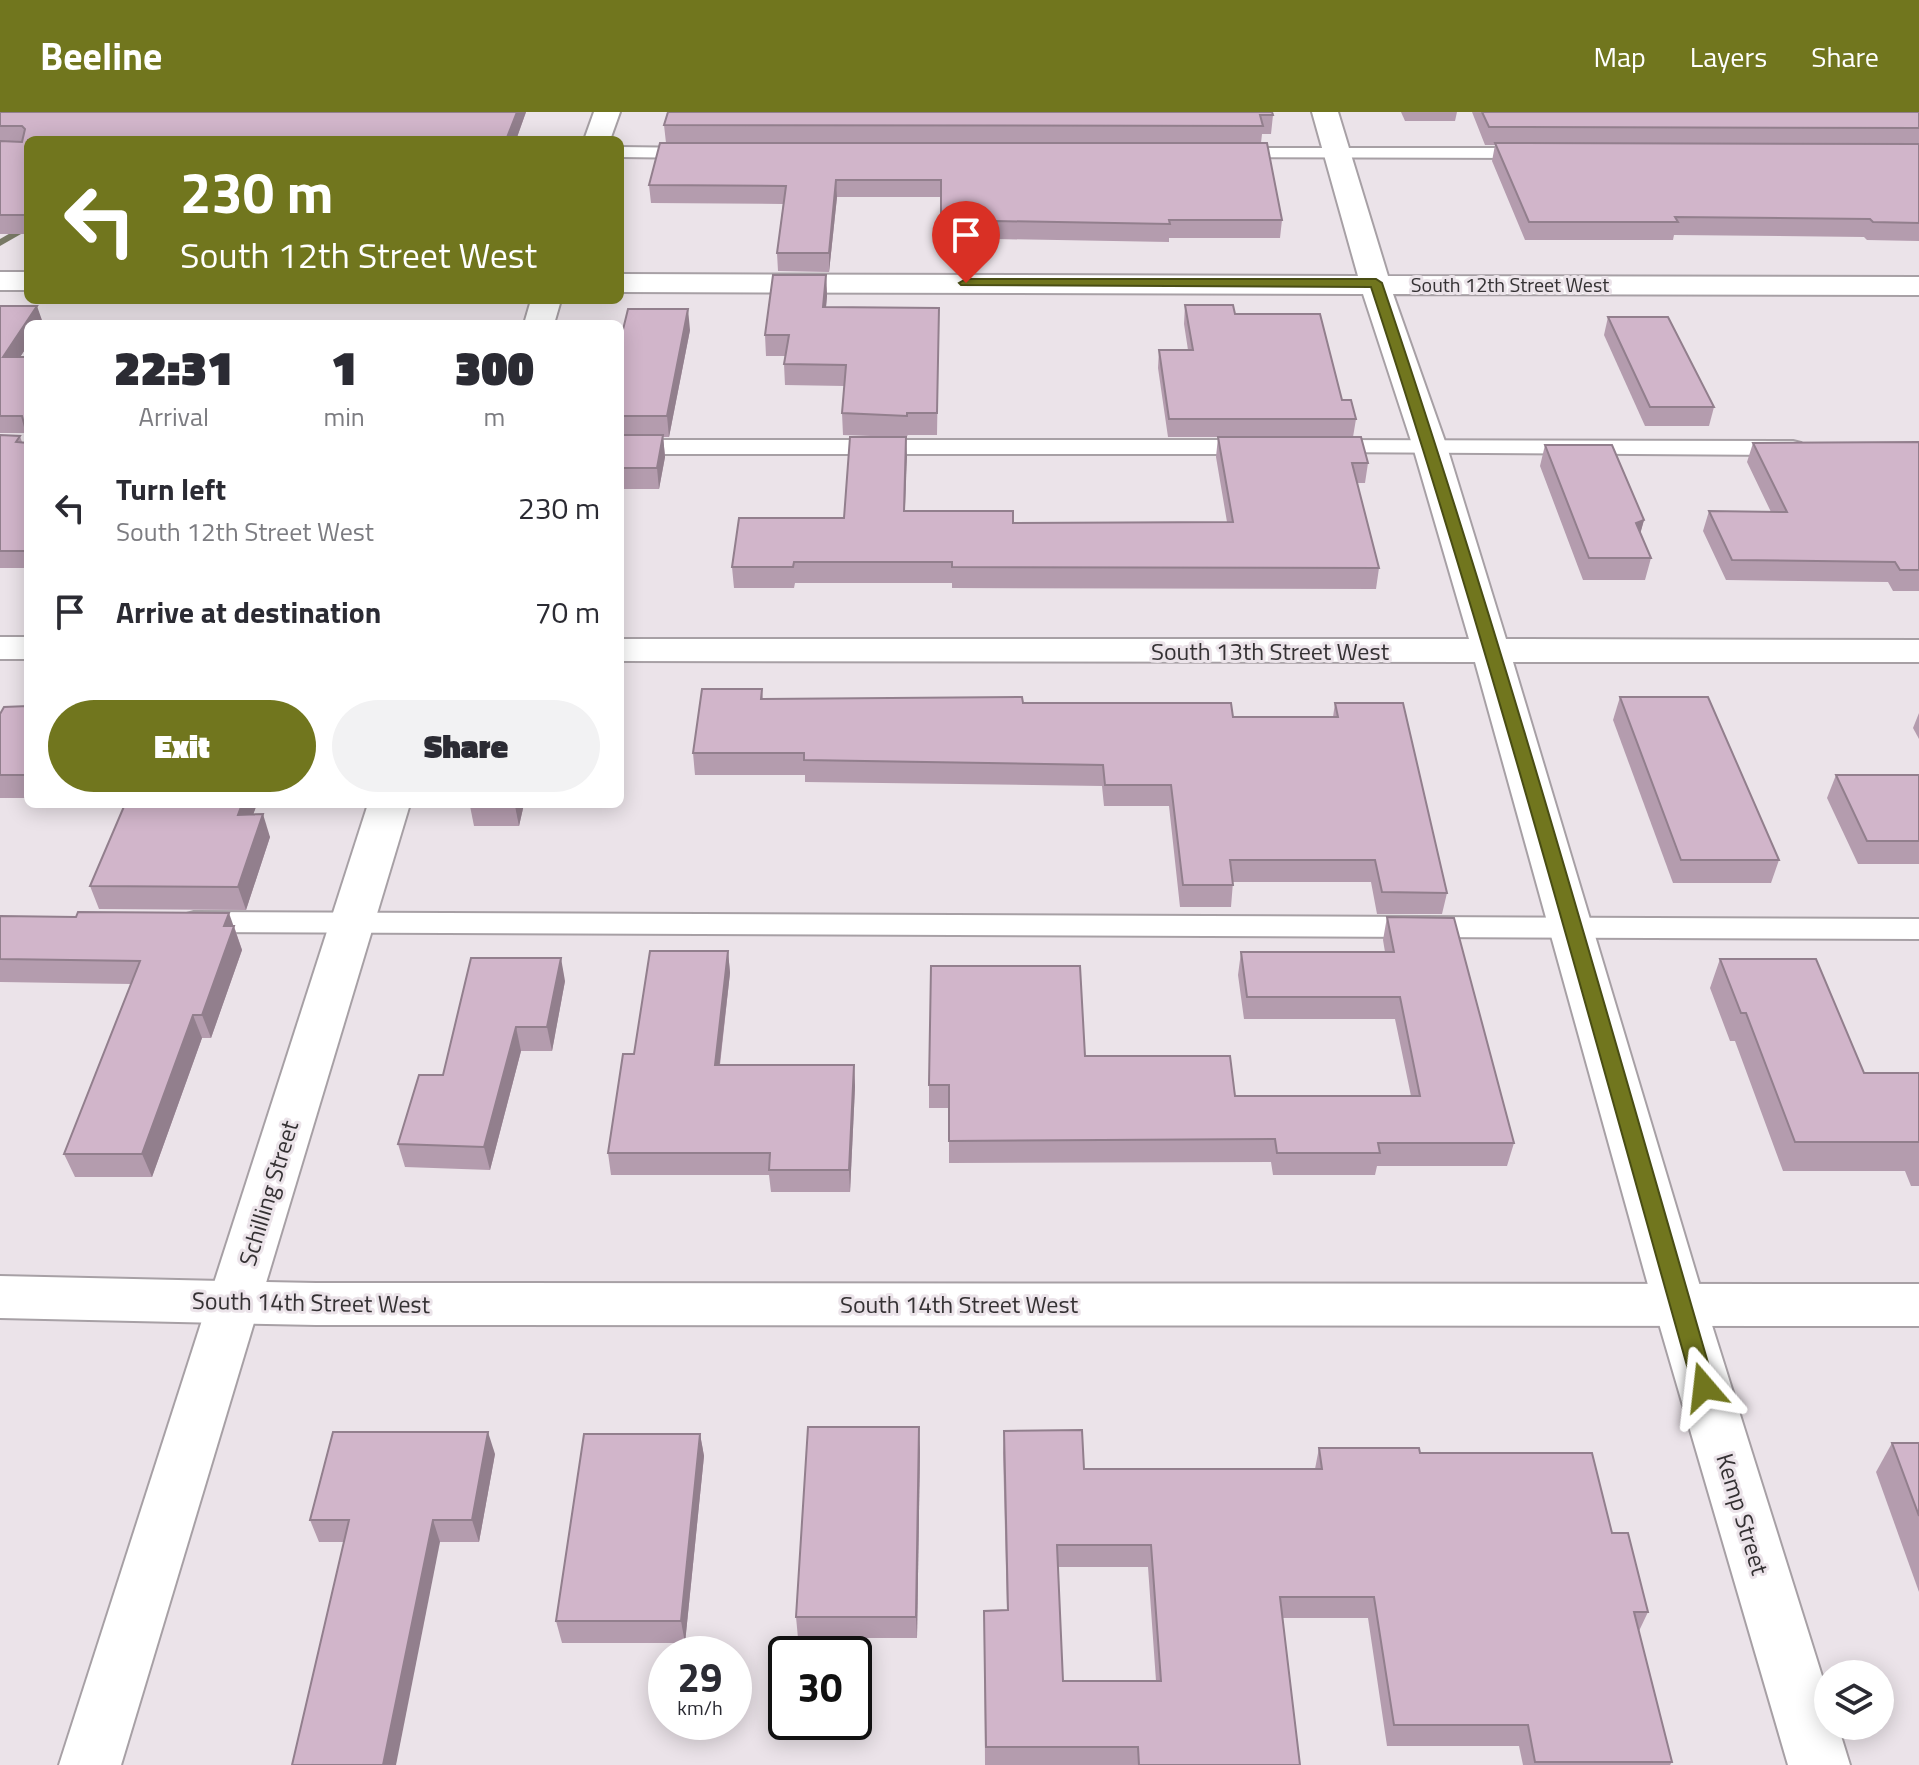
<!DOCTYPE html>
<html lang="en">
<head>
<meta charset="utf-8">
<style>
  body { margin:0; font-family:"Titillium Web",sans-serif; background:#f2f2f3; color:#2b2b33; height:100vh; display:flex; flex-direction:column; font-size:30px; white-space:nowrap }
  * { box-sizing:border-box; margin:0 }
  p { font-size:26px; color:#7c7c81 }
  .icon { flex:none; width:44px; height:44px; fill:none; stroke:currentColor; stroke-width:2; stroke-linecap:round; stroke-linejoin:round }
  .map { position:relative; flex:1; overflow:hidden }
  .side { position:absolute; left:24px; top:208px; width:600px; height:488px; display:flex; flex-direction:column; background:#fff; border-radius:12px; box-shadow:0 4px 20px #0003 }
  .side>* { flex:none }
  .top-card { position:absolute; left:24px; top:24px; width:600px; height:168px; border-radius:12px; box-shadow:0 4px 20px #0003; background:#71761e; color:#fff; overflow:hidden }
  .buttons { position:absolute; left:1814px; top:1548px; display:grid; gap:16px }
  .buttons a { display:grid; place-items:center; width:80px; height:80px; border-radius:50%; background:#fff; box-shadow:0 4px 20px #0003; font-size:40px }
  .speed { position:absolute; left:648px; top:1524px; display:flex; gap:16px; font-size:40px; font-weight:700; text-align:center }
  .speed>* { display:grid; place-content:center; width:104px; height:104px; border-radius:50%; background:#fff; box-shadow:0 4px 20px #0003; line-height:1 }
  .speed small { font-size:20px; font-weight:400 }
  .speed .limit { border:4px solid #111; border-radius:12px; background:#fff; color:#111 }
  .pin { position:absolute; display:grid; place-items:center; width:68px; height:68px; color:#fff; margin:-82px -34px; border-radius:50% 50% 50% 0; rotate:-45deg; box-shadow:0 0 8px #0007 }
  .pin .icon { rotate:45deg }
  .me { position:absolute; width:88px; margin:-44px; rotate:343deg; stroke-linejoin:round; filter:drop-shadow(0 0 6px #0008) }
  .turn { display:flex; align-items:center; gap:28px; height:168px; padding:0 24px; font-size:36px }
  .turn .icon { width:104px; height:104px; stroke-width:2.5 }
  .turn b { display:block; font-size:56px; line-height:68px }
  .eta { display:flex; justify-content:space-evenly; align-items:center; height:136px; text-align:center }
  .eta b { font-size:48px; font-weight:800; line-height:56px }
  .action { display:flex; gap:16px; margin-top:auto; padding:16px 24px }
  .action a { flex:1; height:92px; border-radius:48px; background:#71761e; color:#fff; font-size:32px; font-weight:800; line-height:92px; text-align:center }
  .action a+a { background:#f2f2f3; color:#2b2b33 }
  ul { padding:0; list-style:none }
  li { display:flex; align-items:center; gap:24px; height:104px; padding:0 24px }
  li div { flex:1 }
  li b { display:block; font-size:30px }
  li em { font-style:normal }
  header { display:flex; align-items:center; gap:48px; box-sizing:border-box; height:112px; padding:0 40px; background:#71761e; color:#fff }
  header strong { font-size:38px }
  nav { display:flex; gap:44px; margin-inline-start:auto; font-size:28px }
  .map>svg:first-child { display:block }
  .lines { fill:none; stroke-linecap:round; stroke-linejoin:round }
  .stream { fill:#787965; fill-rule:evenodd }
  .lane-casing { stroke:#a7a0a5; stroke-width:4 }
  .street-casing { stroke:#a7a0a5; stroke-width:4 }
  .secondary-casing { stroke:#a7a0a5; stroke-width:4 }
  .lane { fill:#fff; fill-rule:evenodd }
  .street { fill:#fff; fill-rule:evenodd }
  .secondary { fill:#fff; fill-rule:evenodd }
  .wall { fill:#b49cae; fill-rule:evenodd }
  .shaded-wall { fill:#927f8d }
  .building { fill:#d1b5ca; stroke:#927f8d; stroke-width:2; fill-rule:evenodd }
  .route { fill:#71761e; stroke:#494d14; stroke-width:2 }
  .labels { text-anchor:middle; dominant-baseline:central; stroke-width:6; stroke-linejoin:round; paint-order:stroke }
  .far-street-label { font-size:20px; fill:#343133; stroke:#ebe3e9 }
  .street-label { font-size:24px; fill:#343133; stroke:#ebe3e9 }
</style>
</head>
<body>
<header>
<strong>Beeline</strong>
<nav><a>Map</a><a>Layers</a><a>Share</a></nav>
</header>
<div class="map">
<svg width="1919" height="1653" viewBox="0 0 1919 1653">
  <rect width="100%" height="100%" fill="#ebe3e9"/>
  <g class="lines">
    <polygon class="stream" points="28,111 28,118 0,134 0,127"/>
    <defs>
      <g id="lane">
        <polygon points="620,35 698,36 707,41 698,46 620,45"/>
        <polygon points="1230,36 1534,36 1543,41 1534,46 1224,45 1221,41"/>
        <polygon points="620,328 1257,328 1265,330 1268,335 1265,340 1257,342 620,342"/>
        <polygon points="1325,328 1793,329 1801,331 1804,336 1801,341 1793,343 1317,340 1314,335 1317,330"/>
        <polygon points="194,800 1919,807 1919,827 194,820 183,817 179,810 183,803"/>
      </g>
      <g id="street">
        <polygon points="594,0 620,0 610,28 584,28"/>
        <polygon points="1312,0 1338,0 1388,164 1919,165 1919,183 1393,182 1447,335 1506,527 1919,528 1919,550 1513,550 1705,1191 1828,1583 1828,1614 1838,1614 1850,1653 1788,1653 1653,1191 1475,550 620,549 620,527 1469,527 1413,335 1363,182 620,180 620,162 1358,164"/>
        <rect x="0" y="160" width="28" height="18"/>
        <polygon points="531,188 561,188 554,212 524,212"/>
        <rect x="0" y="525" width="28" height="22"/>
        <polygon points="368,692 410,692 121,1653 59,1653"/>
      </g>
      <polygon id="secondary" points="0,1164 316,1171 1919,1172 1919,1214 316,1213 0,1206"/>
    </defs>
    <use href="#lane" class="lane-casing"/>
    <use href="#street" class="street-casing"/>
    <use href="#secondary" class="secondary-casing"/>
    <use href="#lane" class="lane"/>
    <use href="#street" class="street"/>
    <use href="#secondary" class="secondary"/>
  </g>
  <g class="wall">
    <polygon points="0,0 526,0 516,28 28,28 28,122 0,122"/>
    <polygon points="1401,0 1457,0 1455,9 1405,9"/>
    <polygon points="1472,0 1919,0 1919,129 1867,128 1864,125 1674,123 1673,128 1525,128 1492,49 1495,33 1485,33"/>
    <polygon points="1273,3 1271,22 1262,22 1261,31 1282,108 1280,126 1169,126 1169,130 996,127 996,134 941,134 941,85 837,85 829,160 778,159 777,141 783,92 651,91 649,73 666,31 664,13"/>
    <polygon points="826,163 827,184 826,195 939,196 937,323 908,323 906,325 905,399 1013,411 1227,410 1216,345 1218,325 1168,325 1158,256 1159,238 1188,238 1184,212 1185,193 1235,202 1342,288 1356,307 1353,325 1368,351 1365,371 1357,371 1379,456 1376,477 952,476 952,471 795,471 794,476 734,476 732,455 844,406 898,325 843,323 842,301 845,274 785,273 784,252 785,244 766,244 765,223"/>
    <polygon points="0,194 43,211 28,212 28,233 20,245 27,321 0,321"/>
    <polygon points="1608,205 1714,295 1709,314 1645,314 1604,223"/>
    <polygon points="690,218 669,325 663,325 665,345 659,377 620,377 620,230"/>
    <polygon points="0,323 20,324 22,330 28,331 28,456 0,456"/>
    <polygon points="1919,330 1919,479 1893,479 1888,470 1726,468 1703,419 1709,399 1771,400 1747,350 1753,331"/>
    <polygon points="1545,333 1644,408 1640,421 1651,446 1645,468 1583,468 1540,354"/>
    <polygon points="762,577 763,587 1023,591 1233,605 1333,605 1335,591 1447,781 1442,802 1377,802 1371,770 1233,770 1231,795 1180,795 1169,694 1104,694 1102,674 805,670 805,663 695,663 693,641"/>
    <polygon points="1620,585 1779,748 1771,771 1673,771 1613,608"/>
    <polygon points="28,594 28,686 0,686 0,602"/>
    <polygon points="1919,601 1919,627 1913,616"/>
    <polygon points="1836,663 1919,663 1919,752 1858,752 1827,686"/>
    <polygon points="257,692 253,702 270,725 246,798 99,797 90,774"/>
    <polygon points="524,692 519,714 474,714 470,694"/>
    <polygon points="0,804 234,814 242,838 211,926 202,926 152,1065 75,1065 64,1042 131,872 0,870"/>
    <polygon points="1387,805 1514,1031 1507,1054 1377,1054 1375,1063 1273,1063 1271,1050 949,1051 949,996 929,996 929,973 1085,944 1235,984 1411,984 1395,907 1244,907 1238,863 1241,840 1385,840 1383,828"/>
    <polygon points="728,839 730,861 720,953 854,953 855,975 850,1080 771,1080 769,1063 611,1063 608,1041 634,942"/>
    <polygon points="1720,847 1864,961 1919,961 1919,1074 1911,1074 1905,1059 1783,1059 1735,929 1730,929 1710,876"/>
    <polygon points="565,869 552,939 521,939 490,1058 405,1055 398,1032 443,963"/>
    <path d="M1004,1319L1084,1357H1315L1319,1336L1420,1341L1612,1421L1648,1500L1639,1519L1672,1650L1670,1653H1523L1519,1634H1387L1368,1506H1282L1300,1653H985L984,1499L1007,1498L1003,1341ZM1058,1455H1148L1156,1569H1063Z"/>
    <polygon points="700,1322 704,1344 685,1531 562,1531 556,1509"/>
    <polygon points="1892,1331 1919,1331 1919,1480 1876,1360"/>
    <polygon points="920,1337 917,1526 798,1526 796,1505"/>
    <polygon points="495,1342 479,1430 319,1430 310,1408"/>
  </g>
  <g class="shaded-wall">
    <polygon points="517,0 526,0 516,28 506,28"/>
    <polygon points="836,68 837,85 829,160 829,141"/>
    <polygon points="826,163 827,184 824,216 823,195"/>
    <polygon points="37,194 43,211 28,212 28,233 9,262 3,245"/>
    <polygon points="688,197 690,218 669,325 667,304"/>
    <polygon points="663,323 665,345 659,377 657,356"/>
    <polygon points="906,325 907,345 904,419 904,399"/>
    <polygon points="1644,408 1638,430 1636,411"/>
    <polygon points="242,692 257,692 245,726 238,703"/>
    <polygon points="516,692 524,692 519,714 515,694"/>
    <polygon points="263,702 270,725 246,798 238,775"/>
    <polygon points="229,801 242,838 211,926 202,903 224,814"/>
    <polygon points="728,839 730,861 717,975 715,953"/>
    <polygon points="561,846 565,869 552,939 547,915"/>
    <polygon points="193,903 202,926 152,1065 142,1042"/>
    <polygon points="516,915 521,939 490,1058 484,1035"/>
    <polygon points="854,953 855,975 850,1080 849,1058"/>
    <polygon points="919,1315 920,1337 917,1526 916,1505"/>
    <polygon points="488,1320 495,1342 479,1430 472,1408"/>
    <polygon points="700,1322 704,1344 685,1531 681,1509"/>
    <polygon points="433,1408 440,1430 396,1653 383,1653"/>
  </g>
  <g class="building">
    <polygon points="0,0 517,0 506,28 28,28 28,103 0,103 0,29 22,30 25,17 22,14 0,14"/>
    <polygon points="668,0 1272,0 1273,3 1260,3 1263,14 664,13"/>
    <polygon points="1482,0 1919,0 1919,16 1489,15"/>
    <polygon points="660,31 1267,31 1282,108 1169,108 1170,112 996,109 996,116 941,116 941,68 836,68 829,141 777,141 786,74 649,73"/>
    <polygon points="1495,31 1919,32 1919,111 1873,110 1870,107 1675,105 1678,110 1529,110"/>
    <polygon points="773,163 826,163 823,195 939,196 937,301 907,301 907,304 842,301 846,253 784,252 789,223 765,223"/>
    <polygon points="1185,193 1233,193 1235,202 1320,202 1342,288 1351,288 1356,307 1169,307 1159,238 1193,238"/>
    <polygon points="0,194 37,194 3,245 28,245 28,310 25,315 22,304 0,304"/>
    <polygon points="628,197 688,197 667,304 620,304 620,230"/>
    <polygon points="1608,205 1668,205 1714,295 1650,295"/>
    <polygon points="0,323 20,324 16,330 28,331 28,439 0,439"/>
    <polygon points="620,323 663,323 657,356 620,356"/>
    <polygon points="850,325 906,325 904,399 1013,399 1013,411 1233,410 1218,325 1361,325 1368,351 1352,351 1379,456 952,455 952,450 794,450 793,455 732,455 739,406 844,406"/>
    <polygon points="1919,330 1919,458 1900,458 1895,450 1732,448 1709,399 1787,400 1753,331"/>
    <polygon points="1545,333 1612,333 1644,408 1636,411 1651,446 1589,446"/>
    <polygon points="702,577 762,577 761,587 1022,585 1023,591 1231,591 1233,605 1338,605 1335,591 1403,591 1447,781 1382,780 1375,748 1230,748 1233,773 1183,773 1171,673 1105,673 1103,653 804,648 804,641 693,641"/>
    <polygon points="1620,585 1708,585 1779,748 1681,748"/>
    <polygon points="28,594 28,663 0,663 0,602 4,595"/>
    <polygon points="1836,663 1919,663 1919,729 1867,729"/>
    <polygon points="125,692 242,692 238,703 263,702 238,775 90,774"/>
    <polygon points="470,692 516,692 515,694 470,694"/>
    <polygon points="78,800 229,801 224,814 234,814 202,903 193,903 142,1042 64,1042 140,849 0,847 0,804 76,805"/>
    <polygon points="1387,805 1454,806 1514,1031 1378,1031 1380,1041 1277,1041 1275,1027 949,1029 949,973 929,973 931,854 1080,854 1085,944 1230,944 1235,984 1420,984 1400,885 1247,885 1241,840 1394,840"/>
    <polygon points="650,839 728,839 715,953 854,953 849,1058 769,1058 770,1041 608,1041 623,942 634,942"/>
    <polygon points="471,846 561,846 547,915 516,915 484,1035 398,1032 419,963 443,963"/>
    <polygon points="1720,847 1816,847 1864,961 1919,961 1919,1030 1795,1030 1746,901 1741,901"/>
    <polygon points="808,1315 919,1315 916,1505 796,1505"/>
    <path d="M1082,1318L1084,1357H1322L1319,1336H1419L1420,1341H1592L1612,1421H1628L1648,1500H1634L1672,1650H1535L1528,1613H1394L1374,1485H1280L1300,1653H1139L1138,1635H986L984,1499L1008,1498L1004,1319ZM1057,1433H1151L1161,1569H1063Z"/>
    <polygon points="333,1320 488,1320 472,1408 433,1408 383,1653 292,1653 349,1408 310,1408"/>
    <polygon points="584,1322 700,1322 681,1509 556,1509"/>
    <polygon points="1892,1331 1919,1331 1919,1404"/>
  </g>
  <path class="route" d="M966,167H1376L1382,171C1505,535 1608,906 1715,1275L1712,1281L1704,1284L1696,1281L1693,1275C1589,907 1490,537 1371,175L961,173L959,171Z"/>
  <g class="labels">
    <g class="far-street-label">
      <text x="1510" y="172">South 12th Street West</text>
    </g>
    <g class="street-label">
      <text x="1270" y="539">South 13th Street West</text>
      <text transform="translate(268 1081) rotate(-73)">Schilling Street</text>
      <text transform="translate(311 1190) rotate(1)">South 14th Street West</text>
      <text x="959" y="1192">South 14th Street West</text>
      <text transform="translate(1743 1402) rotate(73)">Kemp Street</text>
    </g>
  </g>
</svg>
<div class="buttons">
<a><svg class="icon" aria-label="layers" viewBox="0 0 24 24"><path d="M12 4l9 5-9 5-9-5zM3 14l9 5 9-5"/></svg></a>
</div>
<div class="speed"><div>29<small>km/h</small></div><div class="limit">30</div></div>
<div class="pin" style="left:966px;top:171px;background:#d93025"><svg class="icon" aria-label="arrive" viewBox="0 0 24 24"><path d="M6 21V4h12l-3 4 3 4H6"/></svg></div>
<svg class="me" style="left:1704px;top:1275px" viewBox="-20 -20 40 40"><path d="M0-17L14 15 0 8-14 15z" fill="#71761e" stroke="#fff" stroke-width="4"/></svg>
<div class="top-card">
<div class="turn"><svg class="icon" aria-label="left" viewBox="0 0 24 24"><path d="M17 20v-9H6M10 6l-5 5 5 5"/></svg><div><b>230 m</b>South 12th Street West</div></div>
</div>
<section class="side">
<div class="eta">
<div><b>22:31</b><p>Arrival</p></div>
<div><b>1</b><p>min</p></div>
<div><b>300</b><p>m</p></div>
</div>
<ul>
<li><svg class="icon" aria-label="left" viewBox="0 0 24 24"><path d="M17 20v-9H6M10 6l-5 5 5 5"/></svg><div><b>Turn left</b><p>South 12th Street West</p></div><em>230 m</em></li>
<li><svg class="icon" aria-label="arrive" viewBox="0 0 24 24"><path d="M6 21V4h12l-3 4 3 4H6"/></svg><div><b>Arrive at destination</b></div><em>70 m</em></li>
</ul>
<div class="action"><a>Exit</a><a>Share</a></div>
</section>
</div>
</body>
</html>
